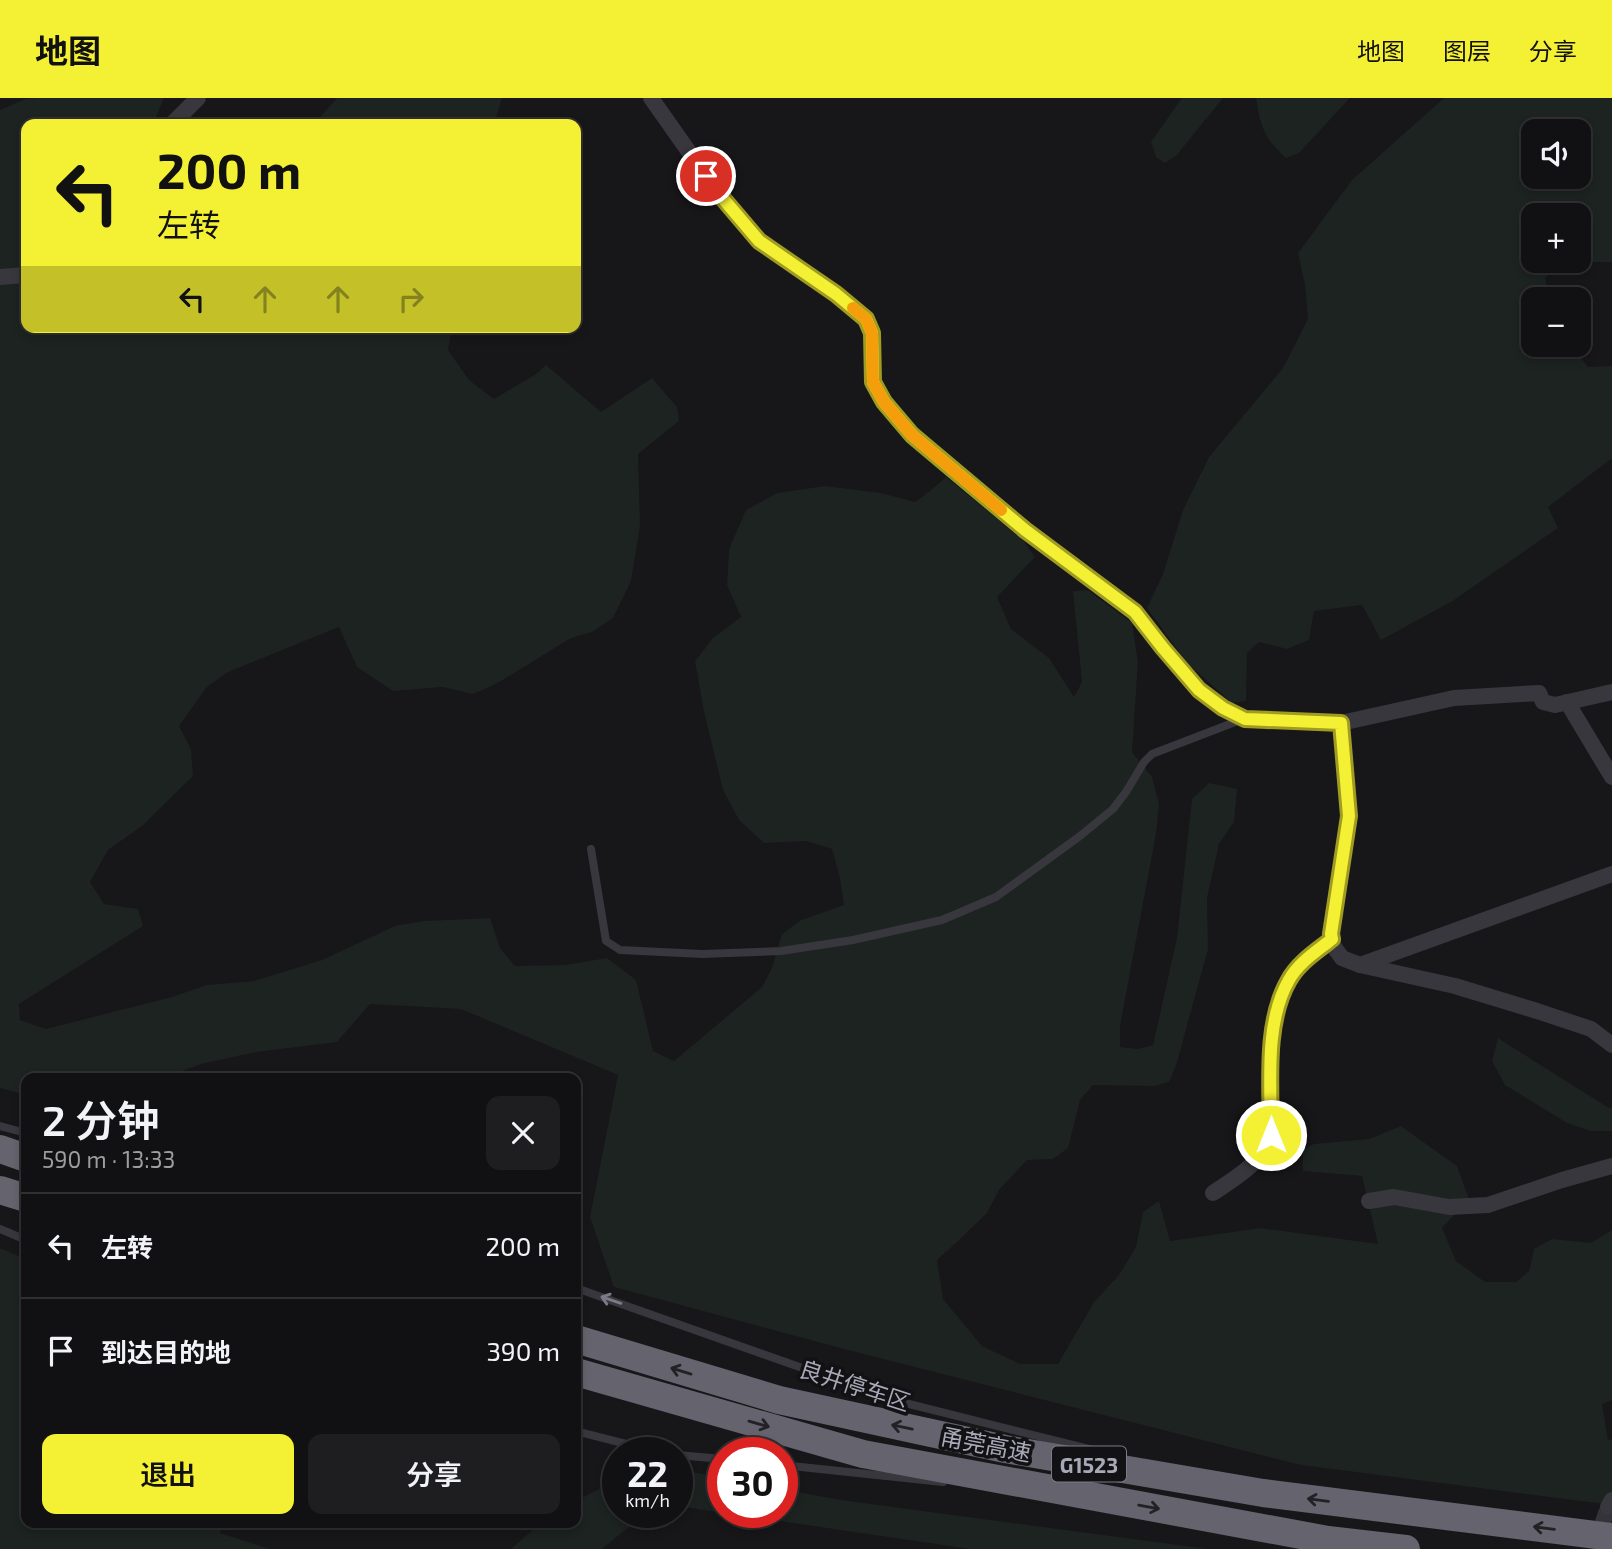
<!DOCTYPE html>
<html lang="zh">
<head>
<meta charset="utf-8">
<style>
  body { margin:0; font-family:"Exo 2","Noto Sans SC",sans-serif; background:#1e1e20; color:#f1f3f6; height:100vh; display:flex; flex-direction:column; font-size:26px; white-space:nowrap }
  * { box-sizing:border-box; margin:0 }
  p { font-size:23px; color:#9c9d9f }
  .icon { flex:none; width:38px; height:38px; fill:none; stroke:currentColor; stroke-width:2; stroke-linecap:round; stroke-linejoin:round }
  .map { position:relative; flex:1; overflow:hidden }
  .drawer { position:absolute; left:21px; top:975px; width:560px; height:455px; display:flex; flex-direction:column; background:#111012; border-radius:14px; box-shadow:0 4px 10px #0003,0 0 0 2px #303032 }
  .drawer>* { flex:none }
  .hud { position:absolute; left:21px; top:21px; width:560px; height:214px; border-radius:14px; box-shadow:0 4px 10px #0003,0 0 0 2px #303032; background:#f4f033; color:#111; overflow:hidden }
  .buttons { position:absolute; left:1521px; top:21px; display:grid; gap:14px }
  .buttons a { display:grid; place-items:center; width:70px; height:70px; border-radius:14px; background:#111012; box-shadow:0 4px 10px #0003,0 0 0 2px #303032; font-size:35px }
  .speed { position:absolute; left:602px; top:1339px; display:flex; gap:14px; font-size:35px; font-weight:700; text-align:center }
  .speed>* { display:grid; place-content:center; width:91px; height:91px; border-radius:50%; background:#111012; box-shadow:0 4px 10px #0003,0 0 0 2px #303032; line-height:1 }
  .speed small { font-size:18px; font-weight:400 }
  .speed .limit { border:10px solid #d22; background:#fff; color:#111 }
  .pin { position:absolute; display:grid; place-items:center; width:60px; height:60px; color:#fff; margin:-30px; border:4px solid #fff; border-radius:50%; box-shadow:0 2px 7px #0007 }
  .me { position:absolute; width:77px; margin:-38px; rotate:0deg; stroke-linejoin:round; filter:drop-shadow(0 0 5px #0008) }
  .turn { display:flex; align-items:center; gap:24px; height:147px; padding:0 21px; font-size:32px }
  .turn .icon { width:91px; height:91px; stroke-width:2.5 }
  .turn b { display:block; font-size:49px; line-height:60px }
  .lanes { display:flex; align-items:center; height:66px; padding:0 21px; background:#0003; justify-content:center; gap:35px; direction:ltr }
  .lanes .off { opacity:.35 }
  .round { display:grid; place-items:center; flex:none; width:74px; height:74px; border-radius:14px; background:#1e1e20 }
  .head { display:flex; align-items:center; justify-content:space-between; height:119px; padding:0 21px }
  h1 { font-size:42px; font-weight:600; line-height:52px }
  .primary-button { display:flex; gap:14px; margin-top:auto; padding:14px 21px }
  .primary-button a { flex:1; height:80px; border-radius:14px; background:#f4f033; color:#111; font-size:28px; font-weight:600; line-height:80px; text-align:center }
  .primary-button a+a { background:#1e1e20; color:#f1f3f6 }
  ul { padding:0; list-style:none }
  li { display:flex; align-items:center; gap:21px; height:105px; padding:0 21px; border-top:2px solid #303032 }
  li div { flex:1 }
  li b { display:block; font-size:26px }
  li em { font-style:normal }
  header { display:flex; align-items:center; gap:42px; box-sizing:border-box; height:98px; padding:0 35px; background:#f4f033; color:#111 }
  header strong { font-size:33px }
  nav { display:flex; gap:38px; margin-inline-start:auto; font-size:24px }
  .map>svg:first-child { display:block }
  .green { fill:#1c2320; fill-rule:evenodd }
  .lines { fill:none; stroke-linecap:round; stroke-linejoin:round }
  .minor-tunnel { stroke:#343338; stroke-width:16; stroke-dasharray:16 8; stroke-linecap:butt }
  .service { stroke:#38373d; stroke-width:8 }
  .minor { stroke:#38373d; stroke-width:16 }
  .motorway { stroke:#64636e; stroke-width:28 }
  .oneway { stroke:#7b7b87 }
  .oneway2 { stroke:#222125 }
  .route-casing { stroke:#9f9c21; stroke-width:18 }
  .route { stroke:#f4f033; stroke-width:12 }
  .slow { stroke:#f59e0b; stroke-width:12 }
  .labels { text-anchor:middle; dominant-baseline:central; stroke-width:7; stroke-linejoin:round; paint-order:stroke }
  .shield { fill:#121113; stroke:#7b7b86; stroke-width:2 }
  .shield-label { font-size:21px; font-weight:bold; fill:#a8a8b8 }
  .street-label { font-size:23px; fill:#a8a8b8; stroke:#121113 }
</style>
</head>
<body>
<header>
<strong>地图</strong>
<nav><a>地图</a><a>图层</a><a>分享</a></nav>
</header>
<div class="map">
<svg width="1612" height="1451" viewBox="0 0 1612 1451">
  <rect width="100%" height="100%" fill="#171618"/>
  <g class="green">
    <polygon points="37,0 164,0 153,26 26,26 26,229 452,229 448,252 469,282 494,301 536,276 546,267 601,314 652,280 677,309 679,323 638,356 640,428 631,483 613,520 592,534 571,540 496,586 473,596 443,589 393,593 357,569 339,529 226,575 206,590 179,628 191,651 193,678 142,728 108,752 90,784 104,806 138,811 143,828 19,906 20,922 46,931 172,899 207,887 254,883 322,862 395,828 424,823 490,820 500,850 515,868 565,867 607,860 636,882 653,953 674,963 762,889 772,870 782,836 801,822 844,807 840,780 832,751 806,743 764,745 739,722 723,692 704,614 695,563 713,540 741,519 727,487 729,451 746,412 777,395 825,388 881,395 915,404 931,392 946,379 1023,442 1035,459 997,499 1011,531 1049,560 1074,599 1082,584 1073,493 1088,492 1132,525 1138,564 1132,654 1152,679 1159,706 1156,736 1120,928 1120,949 1138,951 1153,947 1177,840 1192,701 1209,685 1237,691 1234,724 1219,746 1207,800 1208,851 1176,968 1169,984 1155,988 1093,987 1080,1002 1068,1050 1053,1061 1027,1062 999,1092 987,1115 957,1144 937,1162 943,1201 982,1248 1020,1266 1058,1266 1094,1204 1119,1177 1136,1149 1143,1114 1159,1103 1170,1143 1260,1130 1378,1146 1362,1078 1303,1073 1303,1051 1314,1046 1369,1041 1401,1028 1457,1068 1469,1101 1442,1130 1456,1163 1485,1184 1516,1184 1529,1173 1534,1151 1552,1141 1591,1145 1612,1132 1612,1302 1602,1306 1608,1342 1612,1341 1612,1407 1301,1367 844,1251 614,1189 590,1119 618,977 461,911 370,906 337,944 256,954 201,966 164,980 26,980 26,997 0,990 0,12 25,1"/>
    <polygon points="337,0 502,0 494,26 314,26"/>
    <polygon points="1182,0 1223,0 1176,58 1165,65 1156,59 1151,44"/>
    <path d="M1256,0H1350L1299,55L1286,60C1264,40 1260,28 1256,0Z"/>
    <path d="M1444,0H1612V164H1558L1545,181L1552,201H1533V247H1571L1588,269L1612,268V362L1611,361L1548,409L1558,430L1451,504L1381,542L1362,507L1314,513L1309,542L1287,551L1259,544L1247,555L1246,603L1232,605L1187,565L1147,510L1163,476L1183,412L1209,359L1283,270L1308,221L1305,187L1298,155L1352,82ZM1533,33H1578V79H1533ZM1533,117H1578V163H1533Z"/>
    <polygon points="1498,940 1609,1010 1612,1009 1612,1033 1591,1033 1567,1025 1505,987 1492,963"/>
    <polygon points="0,1150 26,1161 26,1424 223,1425 220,1435 270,1451 0,1451"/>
    <polygon points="677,1371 723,1380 723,1414 782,1414 782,1391 841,1402 1208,1451 970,1451 677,1408"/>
    <polygon points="618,1381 618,1414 647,1414 602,1451 511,1451 541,1425 576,1424 576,1403"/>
  </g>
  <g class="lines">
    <polyline class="minor-tunnel" points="1594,1451 1608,1409"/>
    <g class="service">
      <polyline points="591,751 606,843 620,852 702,856 781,853 853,842 942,822 996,799 1080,738 1113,711 1126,694 1144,664 1152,656 1243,621"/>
      <polyline points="0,1028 26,1035"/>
      <polyline points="0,1131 26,1142"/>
      <polyline points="576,1190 893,1302 1097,1353"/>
      <polyline points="576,1333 658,1354"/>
      <polyline points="677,1357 723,1361"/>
      <polyline points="782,1367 943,1384"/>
    </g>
    <g class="minor">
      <polyline points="651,0 720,98 759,143 836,196 866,221 872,235 873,284 884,304 912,337 1025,432 1135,514 1163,550 1199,592 1223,610 1245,621 1341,625 1454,600 1539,595 1543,604 1555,607 1612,594"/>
      <polyline points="172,26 198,0"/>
      <polyline points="0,179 26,177"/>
      <polyline points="1567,604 1612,679"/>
      <polyline points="1341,625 1349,718 1330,836 1334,849 1342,860 1360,867 1455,888 1537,913 1591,931 1612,947"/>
      <polyline points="1360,867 1612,776"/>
      <path d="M1213,1095C1238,1078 1260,1067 1271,1037C1271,988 1264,926 1289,882C1298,865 1317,853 1332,841"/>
      <polyline points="1369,1103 1394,1099 1449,1109 1488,1107 1562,1082 1612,1068"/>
      <polyline points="1608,1409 1612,1402"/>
    </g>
    <g class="motorway">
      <polyline points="0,1051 26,1060"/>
      <polyline points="0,1092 26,1100"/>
      <polyline points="576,1241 779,1302 1005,1351 1263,1395 1612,1439"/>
      <polyline points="576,1274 863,1356 1328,1442 1406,1451"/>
    </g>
  </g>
  <defs><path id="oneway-shaft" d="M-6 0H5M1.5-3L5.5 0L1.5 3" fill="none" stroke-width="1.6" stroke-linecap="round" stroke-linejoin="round" transform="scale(1.75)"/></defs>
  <use class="oneway" href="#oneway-shaft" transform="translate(611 1202) rotate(-161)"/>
  <g class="oneway2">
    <use href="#oneway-shaft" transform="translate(681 1273) rotate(-163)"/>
    <use href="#oneway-shaft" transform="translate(759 1326) rotate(16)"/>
    <use href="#oneway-shaft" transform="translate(902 1329) rotate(-168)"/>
    <use href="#oneway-shaft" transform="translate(1318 1402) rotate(-173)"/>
    <use href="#oneway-shaft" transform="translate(1149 1409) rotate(10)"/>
    <use href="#oneway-shaft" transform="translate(1544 1430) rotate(-173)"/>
  </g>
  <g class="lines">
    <defs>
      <path id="route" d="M706,78L720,97L759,143L836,196L866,221L872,235L873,284L884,304L912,337L1025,432L1135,514L1163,550L1199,592L1223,610L1245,621L1341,625L1349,718L1331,836L1332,841C1317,853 1298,865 1289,882C1264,925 1271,988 1271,1037"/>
    </defs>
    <use href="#route" class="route-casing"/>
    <use href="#route" class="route"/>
    <polyline class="slow" points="853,210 866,221 872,235 873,284 884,304 912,337 1001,412"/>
  </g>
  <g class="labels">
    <rect class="shield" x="1052" y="1348.5" width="74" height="35" rx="5"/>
    <g class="shield-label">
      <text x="1089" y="1366">G1523</text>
    </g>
    <g class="street-label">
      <text transform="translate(855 1287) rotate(18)">良井停车区</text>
      <text transform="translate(986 1346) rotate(11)">甬莞高速</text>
    </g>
  </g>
</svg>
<div class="buttons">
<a><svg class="icon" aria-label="sound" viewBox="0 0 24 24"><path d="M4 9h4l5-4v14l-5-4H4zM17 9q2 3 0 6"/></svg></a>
<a>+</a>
<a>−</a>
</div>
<div class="speed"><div>22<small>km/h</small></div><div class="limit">30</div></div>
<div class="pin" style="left:706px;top:78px;background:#d93025"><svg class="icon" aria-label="arrive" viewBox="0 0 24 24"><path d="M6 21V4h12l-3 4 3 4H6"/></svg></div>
<svg class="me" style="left:1271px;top:1037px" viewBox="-20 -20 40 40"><circle r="17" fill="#f4f033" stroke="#fff" stroke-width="3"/><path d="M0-11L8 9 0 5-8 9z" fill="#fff"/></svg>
<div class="hud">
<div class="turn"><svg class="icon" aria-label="left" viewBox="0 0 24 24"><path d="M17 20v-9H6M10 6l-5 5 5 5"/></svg><div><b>200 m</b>左转</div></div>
<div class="lanes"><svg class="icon" aria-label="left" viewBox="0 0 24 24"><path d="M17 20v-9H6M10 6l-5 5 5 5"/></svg><svg class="icon off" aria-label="ahead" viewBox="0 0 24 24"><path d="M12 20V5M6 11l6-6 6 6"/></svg><svg class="icon off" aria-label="ahead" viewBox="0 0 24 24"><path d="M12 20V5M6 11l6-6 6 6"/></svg><svg class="icon off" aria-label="right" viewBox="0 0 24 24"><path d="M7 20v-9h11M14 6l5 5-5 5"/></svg></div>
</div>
<section class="drawer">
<div class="head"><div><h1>2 分钟</h1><p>590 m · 13:33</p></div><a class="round"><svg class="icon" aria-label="close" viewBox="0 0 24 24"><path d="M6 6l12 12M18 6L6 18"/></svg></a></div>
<ul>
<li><svg class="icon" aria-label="left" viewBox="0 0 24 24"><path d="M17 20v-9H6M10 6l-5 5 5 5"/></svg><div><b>左转</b></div><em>200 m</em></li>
<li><svg class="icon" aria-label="arrive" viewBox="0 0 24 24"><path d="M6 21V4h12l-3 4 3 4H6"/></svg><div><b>到达目的地</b></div><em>390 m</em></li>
</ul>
<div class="primary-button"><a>退出</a><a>分享</a></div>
</section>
</div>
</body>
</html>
